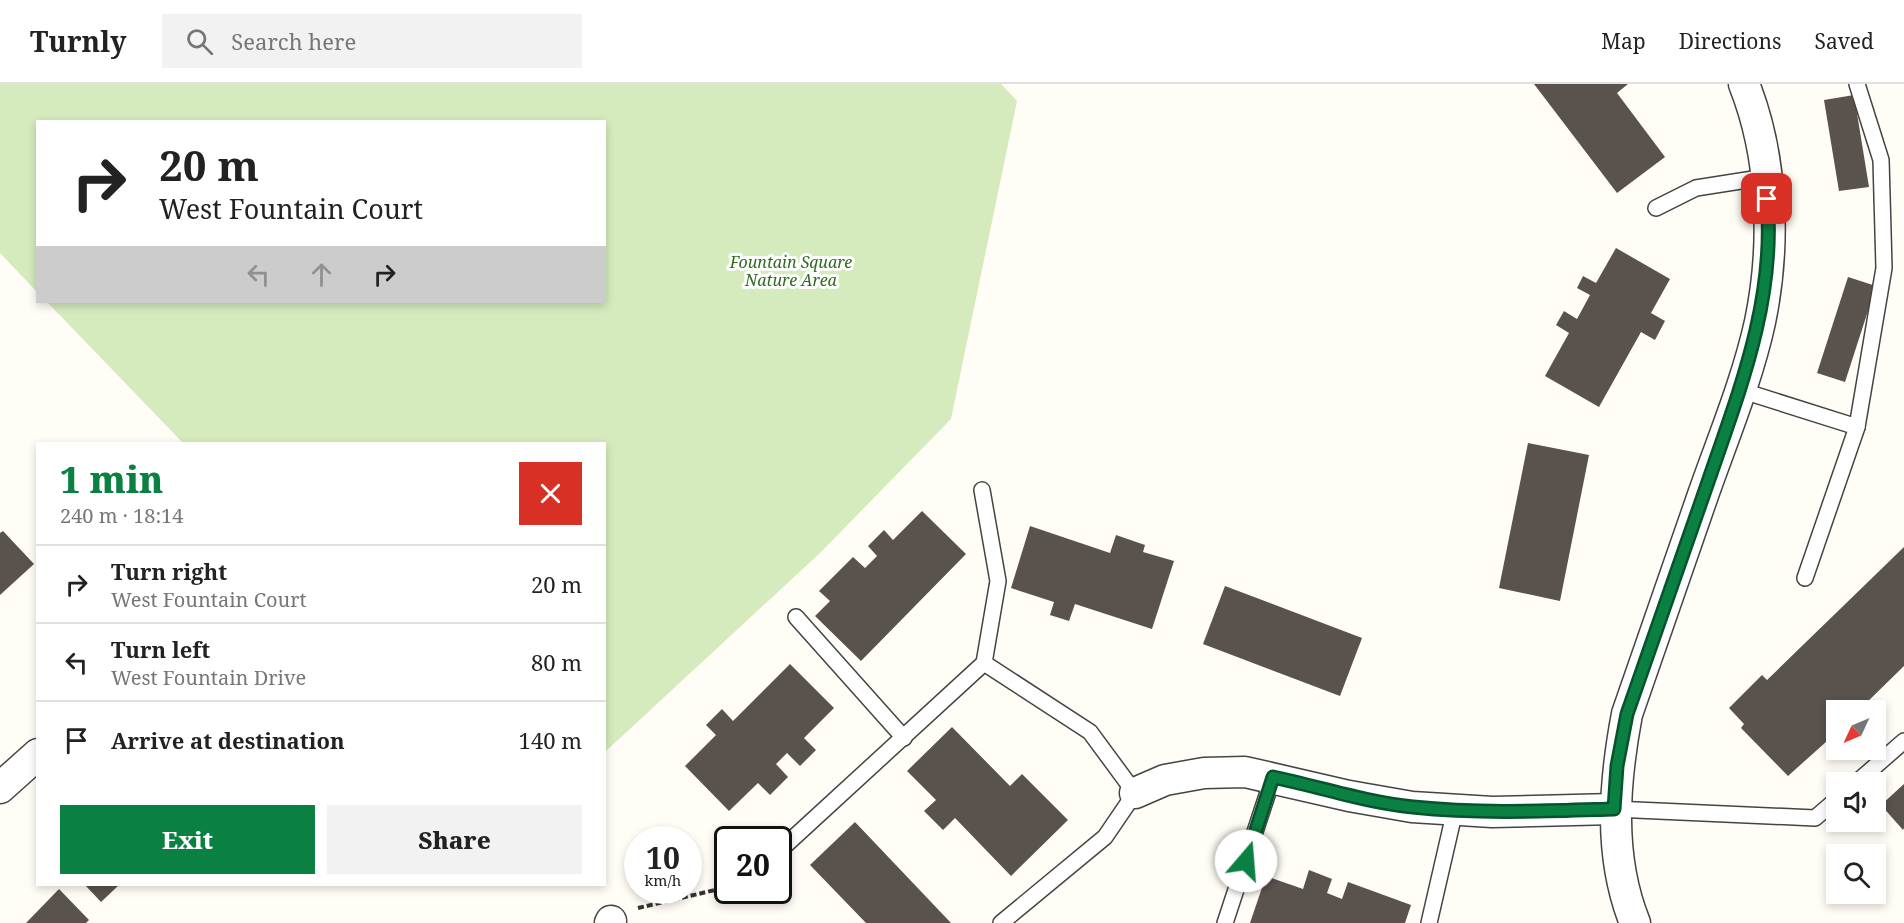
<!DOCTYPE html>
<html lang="en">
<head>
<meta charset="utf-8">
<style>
  body { margin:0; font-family:"Noto Serif",serif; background:#f2f2f2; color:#222; height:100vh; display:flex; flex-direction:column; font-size:22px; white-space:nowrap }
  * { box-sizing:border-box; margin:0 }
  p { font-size:20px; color:#767676 }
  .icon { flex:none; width:33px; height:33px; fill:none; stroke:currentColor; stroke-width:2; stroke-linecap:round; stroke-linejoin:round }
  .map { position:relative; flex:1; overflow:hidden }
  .panel { position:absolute; left:36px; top:358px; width:570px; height:444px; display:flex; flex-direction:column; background:#fff; border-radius:0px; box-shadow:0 3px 9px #0003 }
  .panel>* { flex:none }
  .hud { position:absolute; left:36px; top:36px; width:570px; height:183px; border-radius:0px; box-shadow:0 3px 9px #0003; background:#fff; color:#222; overflow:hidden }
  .needle { width:39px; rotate:226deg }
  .buttons { position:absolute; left:1826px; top:616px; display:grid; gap:12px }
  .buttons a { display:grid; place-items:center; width:60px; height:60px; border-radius:0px; background:#fff; box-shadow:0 3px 9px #0003; font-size:30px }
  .speed { position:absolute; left:624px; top:742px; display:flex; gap:12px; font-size:30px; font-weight:700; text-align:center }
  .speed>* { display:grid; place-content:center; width:78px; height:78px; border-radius:50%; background:#fff; box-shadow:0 3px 9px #0003; line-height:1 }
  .speed small { font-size:15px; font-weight:400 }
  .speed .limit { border:3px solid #111; border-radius:9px; background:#fff; color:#111 }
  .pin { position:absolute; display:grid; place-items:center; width:51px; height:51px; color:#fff; margin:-26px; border-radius:12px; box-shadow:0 3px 9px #0006 }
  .me { position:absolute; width:66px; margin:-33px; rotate:18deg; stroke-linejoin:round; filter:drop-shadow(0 0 4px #0008) }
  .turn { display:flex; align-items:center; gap:21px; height:126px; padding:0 24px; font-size:27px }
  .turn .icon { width:78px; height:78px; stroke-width:2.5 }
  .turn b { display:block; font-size:42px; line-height:51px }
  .lanes { display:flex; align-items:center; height:57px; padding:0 24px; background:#0003; justify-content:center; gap:30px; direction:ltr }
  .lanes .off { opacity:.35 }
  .round { display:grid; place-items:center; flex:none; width:63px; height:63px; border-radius:0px; background:#f2f2f2 }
  .overview { display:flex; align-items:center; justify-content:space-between; height:102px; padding:0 24px }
  h1 { font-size:36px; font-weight:800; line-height:45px; color:#0b8043 }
  .cta { display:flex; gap:12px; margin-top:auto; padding:12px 24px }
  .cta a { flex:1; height:69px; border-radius:0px; background:#0b8043; color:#fff; font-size:24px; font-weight:800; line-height:69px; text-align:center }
  .cta a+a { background:#f2f2f2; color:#222 }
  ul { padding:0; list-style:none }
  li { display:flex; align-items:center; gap:18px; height:78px; padding:0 24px; border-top:2px solid #e0e0e0 }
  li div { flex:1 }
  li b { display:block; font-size:22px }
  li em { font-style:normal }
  header { display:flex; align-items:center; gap:36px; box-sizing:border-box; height:84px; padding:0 30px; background:#fff; border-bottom:2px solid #e0e0e0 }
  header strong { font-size:28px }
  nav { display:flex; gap:33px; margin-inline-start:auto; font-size:21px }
  .search { width:420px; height:54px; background:#f2f2f2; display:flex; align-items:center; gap:15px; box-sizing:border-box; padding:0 21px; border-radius:0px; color:#767676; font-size:22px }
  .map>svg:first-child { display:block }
  .green { fill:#d5ebbd }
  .building { fill:#5a524d }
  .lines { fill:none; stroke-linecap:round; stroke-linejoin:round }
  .service-casing { stroke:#444; stroke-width:18 }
  .minor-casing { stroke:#444; stroke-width:33 }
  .path { stroke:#333; stroke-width:4; stroke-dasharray:6 3; stroke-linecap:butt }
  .service { stroke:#fff; stroke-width:15 }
  .minor { stroke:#fff; stroke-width:30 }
  .route-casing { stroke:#07532c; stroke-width:15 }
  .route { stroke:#0b8043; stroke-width:10 }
  .labels { text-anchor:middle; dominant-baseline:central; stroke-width:6; stroke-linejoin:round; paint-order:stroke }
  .park-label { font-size:16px; font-style:italic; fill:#2f6b1f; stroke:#fff }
</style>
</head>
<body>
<header>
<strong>Turnly</strong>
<div class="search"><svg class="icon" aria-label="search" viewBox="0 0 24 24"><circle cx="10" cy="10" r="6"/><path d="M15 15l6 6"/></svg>Search here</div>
<nav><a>Map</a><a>Directions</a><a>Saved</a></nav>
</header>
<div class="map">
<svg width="1904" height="839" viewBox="0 0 1904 839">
  <rect width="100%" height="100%" fill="#fffdf5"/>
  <polygon class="green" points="0,0 1001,0 1017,17 951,335 820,469 605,668 604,360 184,360 47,218 604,218 604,38 38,38 37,208 0,169"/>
  <g class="building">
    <polygon points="1534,0 1628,0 1617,9 1665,73 1617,109"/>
    <polygon points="1854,11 1869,103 1839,107 1824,16"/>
    <polygon points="1616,164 1670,195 1651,229 1665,237 1655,256 1641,248 1599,323 1545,292 1569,249 1556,241 1564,227 1577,235 1590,211 1577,204 1583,192 1596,199"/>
    <polygon points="1848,193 1876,202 1845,298 1817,289"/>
    <polygon points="1528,359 1589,371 1560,517 1499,504"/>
    <polygon points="922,427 966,470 861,577 815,532 830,517 819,507 853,473 865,484 877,472 868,462 884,446 893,456"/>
    <polygon points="1030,442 1110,469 1116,451 1145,461 1143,468 1174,477 1152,545 1075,520 1069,537 1050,531 1054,518 1011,504"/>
    <polygon points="3,447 34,480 0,511 0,449"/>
    <polygon points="1904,463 1904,582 1858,627 1836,627 1836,649 1788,692 1741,644 1744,640 1729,624 1762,591 1767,596"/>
    <polygon points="1225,502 1362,554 1340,612 1203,560"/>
    <polygon points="790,580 834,624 804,654 816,666 800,682 787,669 776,680 788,693 770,711 758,699 729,727 685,682 716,651 706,641 722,625 733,637"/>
    <polygon points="952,643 1010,702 1022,690 1068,736 1011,792 955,734 943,746 924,727 936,716 907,687"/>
    <polygon points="1904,700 1904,744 1903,746 1881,721"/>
    <polygon points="855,738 951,839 866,839 810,781"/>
    <polygon points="1309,786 1332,795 1327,809 1342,815 1348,798 1411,821 1405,839 1250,839 1266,792 1303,805"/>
    <polygon points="85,801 119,801 101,818"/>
    <polygon points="59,805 89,836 86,839 26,839"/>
  </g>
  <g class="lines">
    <defs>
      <g id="service">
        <polyline points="1656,124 1696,104 1766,93"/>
        <polyline points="1740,306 1857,343"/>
        <polyline points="1805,494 1857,343 1884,184 1881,76 1857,0"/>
        <polyline points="796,533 904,654"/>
        <polyline points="984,579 1090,648 1135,709 1105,753 1001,839"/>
        <polyline points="1856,699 1904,657"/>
        <polyline points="1614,725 1815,734 1836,716"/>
        <polyline points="778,768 984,579 998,497 982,406"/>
        <polyline points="1225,839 1273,693"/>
        <polyline points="1429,839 1455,726"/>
      </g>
      <g id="minor">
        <polyline points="0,704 38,670"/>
        <polyline points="1135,709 1165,696 1204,689 1245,688 1349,712 1412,723 1492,728 1614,725"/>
        <polyline points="610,839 611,837"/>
        <path d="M1635,839C1608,772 1614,699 1627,630C1652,557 1678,484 1703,411C1723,354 1747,297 1760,238C1776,161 1773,73 1744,0"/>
      </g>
    </defs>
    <use href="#service" class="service-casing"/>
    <use href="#minor" class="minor-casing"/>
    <polyline class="path" points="638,824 728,803"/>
    <use href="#service" class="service"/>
    <use href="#minor" class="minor"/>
  </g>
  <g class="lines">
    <defs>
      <path id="route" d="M1246,777L1273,693C1320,703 1365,718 1413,723C1480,730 1547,727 1614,725L1617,682L1627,630C1654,553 1681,475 1708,398C1740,305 1776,215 1767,115"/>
    </defs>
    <use href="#route" class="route-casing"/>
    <use href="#route" class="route"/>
  </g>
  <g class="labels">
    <g class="park-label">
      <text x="791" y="178">Fountain Square<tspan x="791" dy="18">Nature Area</tspan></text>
    </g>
  </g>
</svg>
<div class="buttons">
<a><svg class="needle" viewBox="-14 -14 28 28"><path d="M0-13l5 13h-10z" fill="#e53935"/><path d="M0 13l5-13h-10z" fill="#767676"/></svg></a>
<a><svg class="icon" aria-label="sound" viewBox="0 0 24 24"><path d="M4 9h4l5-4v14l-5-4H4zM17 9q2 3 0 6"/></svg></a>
<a><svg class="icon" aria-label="search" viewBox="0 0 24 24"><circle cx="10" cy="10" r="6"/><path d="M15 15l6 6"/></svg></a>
</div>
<div class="speed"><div>10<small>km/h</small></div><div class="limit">20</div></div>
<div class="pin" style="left:1767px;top:115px;background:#d93025"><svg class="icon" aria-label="arrive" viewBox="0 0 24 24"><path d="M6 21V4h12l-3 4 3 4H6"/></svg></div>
<svg class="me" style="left:1246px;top:777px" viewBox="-20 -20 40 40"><circle r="19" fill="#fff"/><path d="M0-13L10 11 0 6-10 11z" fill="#0b8043"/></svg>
<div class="hud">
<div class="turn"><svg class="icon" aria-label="right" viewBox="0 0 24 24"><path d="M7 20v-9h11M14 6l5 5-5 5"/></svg><div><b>20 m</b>West Fountain Court</div></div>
<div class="lanes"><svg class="icon off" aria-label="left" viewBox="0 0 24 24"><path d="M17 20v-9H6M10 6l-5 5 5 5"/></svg><svg class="icon off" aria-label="ahead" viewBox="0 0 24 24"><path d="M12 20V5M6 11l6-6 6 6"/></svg><svg class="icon" aria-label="right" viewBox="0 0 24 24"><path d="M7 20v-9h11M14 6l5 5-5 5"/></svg></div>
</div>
<section class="panel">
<div class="overview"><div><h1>1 min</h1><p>240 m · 18:14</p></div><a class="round" style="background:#d93025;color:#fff"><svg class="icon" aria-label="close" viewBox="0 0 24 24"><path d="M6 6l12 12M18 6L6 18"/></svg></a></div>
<ul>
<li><svg class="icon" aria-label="right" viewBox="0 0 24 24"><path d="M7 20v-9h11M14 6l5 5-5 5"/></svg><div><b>Turn right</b><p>West Fountain Court</p></div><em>20 m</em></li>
<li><svg class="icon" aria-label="left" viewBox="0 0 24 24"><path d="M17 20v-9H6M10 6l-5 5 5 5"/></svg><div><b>Turn left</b><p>West Fountain Drive</p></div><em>80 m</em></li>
<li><svg class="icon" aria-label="arrive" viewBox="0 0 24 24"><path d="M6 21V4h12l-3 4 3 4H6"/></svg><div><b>Arrive at destination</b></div><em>140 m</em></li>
</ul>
<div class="cta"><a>Exit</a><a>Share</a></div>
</section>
</div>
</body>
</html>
